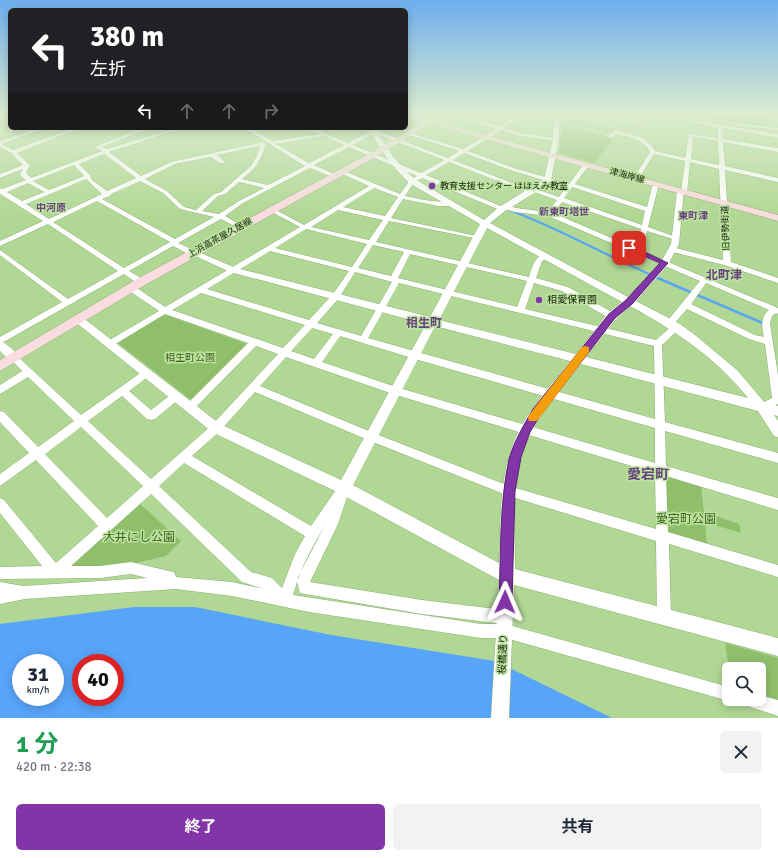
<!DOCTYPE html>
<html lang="ja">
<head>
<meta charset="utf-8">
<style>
  body { margin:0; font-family:Signika,"Noto Sans JP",sans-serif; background:#f2f2f3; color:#1f2937; height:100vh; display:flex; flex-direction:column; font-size:15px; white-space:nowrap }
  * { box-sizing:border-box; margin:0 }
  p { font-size:13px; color:#747a83 }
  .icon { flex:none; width:22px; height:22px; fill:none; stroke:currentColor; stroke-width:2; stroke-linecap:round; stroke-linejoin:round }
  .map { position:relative; height:718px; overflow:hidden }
  .details { display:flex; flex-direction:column; background:#fff; flex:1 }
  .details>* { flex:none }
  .guide { position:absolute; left:8px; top:8px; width:400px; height:122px; border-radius:6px; box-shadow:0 2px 10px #0003; background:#202124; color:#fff; overflow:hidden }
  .controls { position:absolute; left:722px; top:662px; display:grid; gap:8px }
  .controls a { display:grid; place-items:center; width:44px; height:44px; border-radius:6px; background:#fff; box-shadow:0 2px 10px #0003; font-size:20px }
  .speed { position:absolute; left:12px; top:654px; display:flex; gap:8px; font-size:20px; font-weight:700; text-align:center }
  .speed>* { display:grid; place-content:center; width:52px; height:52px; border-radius:50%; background:#fff; box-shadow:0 2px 10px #0003; line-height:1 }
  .speed small { font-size:10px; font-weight:400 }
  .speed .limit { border:6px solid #d22; background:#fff; color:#111 }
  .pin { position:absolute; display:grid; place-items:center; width:34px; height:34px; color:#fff; margin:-17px; border-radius:8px; box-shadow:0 2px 6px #0006 }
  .me { position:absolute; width:44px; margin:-22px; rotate:1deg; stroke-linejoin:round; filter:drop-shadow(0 0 3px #0008) }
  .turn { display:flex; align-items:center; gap:14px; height:84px; padding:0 16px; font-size:18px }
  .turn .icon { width:52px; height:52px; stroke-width:2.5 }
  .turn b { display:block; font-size:28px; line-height:34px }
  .lanes { display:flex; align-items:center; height:38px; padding:0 16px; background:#0003; justify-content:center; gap:20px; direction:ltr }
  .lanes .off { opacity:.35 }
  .round { display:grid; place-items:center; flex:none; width:42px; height:42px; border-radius:6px; background:#f2f2f3 }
  .summary { display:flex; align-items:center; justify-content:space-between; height:68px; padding:0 16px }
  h1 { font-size:24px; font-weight:700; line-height:30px; color:#1e9e55 }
  .cta { display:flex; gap:8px; margin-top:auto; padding:8px 16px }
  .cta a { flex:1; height:46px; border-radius:6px; background:#8135a6; color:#fff; font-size:16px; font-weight:700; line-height:46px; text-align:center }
  .cta a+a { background:#f2f2f3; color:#1f2937 }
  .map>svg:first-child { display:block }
  .green { fill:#90bf6c }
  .water { fill:#58a4f8; fill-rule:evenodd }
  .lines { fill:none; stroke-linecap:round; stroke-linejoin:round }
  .stream-far1 { stroke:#58a4f8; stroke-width:2 }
  .stream { stroke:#58a4f8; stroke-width:2.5 }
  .building { fill:#8ac15c; stroke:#7da162 }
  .minor-tunnel { stroke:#92b379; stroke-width:5.5; stroke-dasharray:5.5 2.5; stroke-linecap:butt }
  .minor-casing { stroke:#8bb070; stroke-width:1 }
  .tertiary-casing { stroke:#8bb070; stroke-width:1 }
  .secondary-casing { stroke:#8bb070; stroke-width:1 }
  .minor { fill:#fff; fill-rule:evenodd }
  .tertiary { fill:#fff; fill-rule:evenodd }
  .secondary { fill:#fadbdf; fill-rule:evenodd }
  .route { fill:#8135a6; stroke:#54226c }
  .slow { fill:#f59e0b }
  .poi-dot { fill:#8135a6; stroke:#bee4a2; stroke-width:1.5 }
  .labels { text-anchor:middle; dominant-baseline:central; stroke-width:3; stroke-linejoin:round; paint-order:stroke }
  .far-street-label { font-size:9px; fill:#142108; stroke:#bee4a2 }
  .far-poi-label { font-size:9px; fill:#142108; stroke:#bee4a2; text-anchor:start }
  .far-quarter-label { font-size:10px; font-weight:bold; fill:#67427c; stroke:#bee4a2 }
  .poi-label { font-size:10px; fill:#142108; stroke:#bee4a2; text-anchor:start }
  .park-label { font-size:10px; fill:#3d601b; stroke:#bee4a2 }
  .street-label { font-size:10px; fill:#142108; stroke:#bee4a2 }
  .quarter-label { font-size:12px; font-weight:bold; fill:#67427c; stroke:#bee4a2 }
  .near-park-label { font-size:12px; fill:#3d601b; stroke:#bee4a2 }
  .near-quarter-label { font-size:14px; font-weight:bold; fill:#67427c; stroke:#bee4a2 }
</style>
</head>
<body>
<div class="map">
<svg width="778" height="718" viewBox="0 0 778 718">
  <rect width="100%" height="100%" fill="#b1d795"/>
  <g class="green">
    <polygon points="562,125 614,138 594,163 559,153"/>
    <polygon points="166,315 247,344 196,399 191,400 118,343 119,342 162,316"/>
    <polygon points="670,476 701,485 704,512 739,524 741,533 705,522 707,545 671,535 667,530 666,478"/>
    <polygon points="139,503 181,541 166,556 123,566 71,568 72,564"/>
    <polygon points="725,643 778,658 778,704 759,699 759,669 729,669"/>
  </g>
  <path class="water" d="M134,607H195L331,635L495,661L612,718H0V624ZM21,663H55V697H21ZM81,663H115V697H81Z"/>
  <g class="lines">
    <path class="stream-far1" d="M509,210C559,228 606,256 656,277"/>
    <polyline class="stream" points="653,276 765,324"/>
  </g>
  <polygon class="building" points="716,114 773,114 770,126 713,119"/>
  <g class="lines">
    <polyline class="minor-tunnel" points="557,118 615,132"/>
    <defs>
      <g id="minor">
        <polygon points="7,114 10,114 10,116"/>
        <path d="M449,114H457L473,119L480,114H485L477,120L499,126L518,114H523L504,128L520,133L559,139L556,141L520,136L501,130L468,151L514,168L569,184L584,164H588L589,165L575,184L647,207L653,184L658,183L659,184L648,227L679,238L676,240L647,231L642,251L778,308V314L776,313L772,316L770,324L778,375V404L763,411L760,410L758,407L760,404L772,398L765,344L749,339L687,309L673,325H679L680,327L679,329L662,345L665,422L778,453V463L665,431L666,466L778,498V510L666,476L668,532L778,565V577L669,544L671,617L669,622L664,624L659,622L657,617L656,541L509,496L368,440L255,392L220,431L192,456L311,526L340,484L344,483L348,484L350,488L338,524L310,582L422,600L496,609L505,608L510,610L512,615L510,620L496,623L422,614L305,594L300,593L297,582L293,595L481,624H505L729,687V699H734L729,701L505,638H481L309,612L232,596L176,589L25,599L0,604V582L23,586L147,578L131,574L100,578L0,579V567L42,566L0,513V498L4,500L56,563L98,526L36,460L0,486V474L29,453L0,422V411L4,412L38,447L74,421L28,377L0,394V385L22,371L10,358L11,356H17L81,415L146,369L149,370L151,373L149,376L129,391L151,410L173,393L176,392L179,393L181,396L179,399L155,419L151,420L147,419L122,396L88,421L151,479L212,425L278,354L256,346L193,410L190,411L187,410L185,407L187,404L248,343L165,314L112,346H106L105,344L106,342L159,311L128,290L127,288L128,286H134L165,307L300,227L270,211V209H274L304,225L369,186L340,173V171H344L400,194L410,180L417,176L349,147L314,165L336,175V177H332L310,168L243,203L225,216L242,226V228H238L221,219L178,243L196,251V255H190L173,246L129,271L144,280V284H138L124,274L0,344V337L62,302L0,255V250L68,299L118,271L48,224L0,246V241L43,221L0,194V188L2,189L26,180L22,177L20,173L23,169L0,178V174L23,165L11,153L0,147V141L39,128H46L2,144L13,150L74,128H81L17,153L30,165L26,173L31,178L102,151L94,147L143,128H150L102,147L107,149L176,128H183L109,152L141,176L171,162L263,142L266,144C261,161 256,168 242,179L268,185L305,166L244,128H250L272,141L319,134L307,128H313L348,143L370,131L364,128L374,129L382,128L378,131L448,158L459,151L406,134L411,133L463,149L496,129ZM374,133L444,160L421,173L353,145ZM324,136L344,145L309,163L276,144ZM260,146L256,157L251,166L221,192L214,194L196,210L184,207L167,191L145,179L175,164L211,157L220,163H224V161L217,155ZM464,153L510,170L566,187L559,197L533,188L530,190L453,160ZM104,154L136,178L107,191L92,180L90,175L79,164ZM449,162L529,193L534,192L557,200L547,212L516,208L506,205L503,207L426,175ZM74,165L84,176L49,190L33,181ZM422,178L500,210H504L505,209L515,212L548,216L700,281L665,324L666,326H672L656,340L525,309L534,283L562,291L609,318L612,319L616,316L615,314L568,287L536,278L542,261L548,258V254C535,253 532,268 529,277L376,242L389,221L479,239V237L477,236L391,218L403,199L438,206H454L455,205L452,203L424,200L405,196L414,182ZM86,179L102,194L49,219L26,204ZM140,181L163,193L180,209L214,217L175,239L102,199L110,196L111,194ZM239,182L264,188L239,201L219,214L202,211L218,196L225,194ZM28,183L44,192L22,201L7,192ZM572,187L645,211L642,225L564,198ZM374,188L398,197L385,216L343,207ZM97,201L170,242L124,268L53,222ZM562,202L641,229L635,248L553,213ZM338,210L383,220L369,240L311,227ZM306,229L367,244L352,267L275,248ZM373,245L404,252L391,276L358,268ZM270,251L349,271L333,294L309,320L207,289ZM410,254L527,281L517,307L398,278ZM355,272L392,282L361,336L317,323L339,298ZM399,283L654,346L655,419L368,338ZM706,283L769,310C760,317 762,328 764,337L755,335L691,304ZM201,293L305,325L283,348L172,310ZM312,328L333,334L314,359L291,351ZM340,336L415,359L655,428V463L396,387L322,362ZM286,357L396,395L655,473L656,529L509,486L376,434L260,386ZM81,427L143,486L107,518L45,454ZM184,463L305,536L295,554L282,588L272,578L251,572L159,486ZM151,494L242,582L264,589L232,582L176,577L174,572L169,571L131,562L100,566H71ZM326,523L298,577V579C305,559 316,541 326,523Z"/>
        <polygon points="589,114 598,114 649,126 647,127"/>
        <path d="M659,114H668L704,122L710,114H715L708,123L778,134V138L723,128V139L778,148V152L723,142L725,166L778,178V182L725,170L731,262L778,278V283L724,265L669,251V247H672L723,260L719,169L690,162L687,192L684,194L681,192L685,161L654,154L638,180H634L633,179L650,152C644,139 629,137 616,134L612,138L607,137L615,130C630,134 647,136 655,151L685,158L689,134L718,138V128ZM693,137L718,141L719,165L691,159Z"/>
        <polygon points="734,123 778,128 778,130 736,125 734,125"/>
        <polygon points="759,695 778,700 778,716 741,704 739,699 759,699"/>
      </g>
      <g id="tertiary">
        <polygon points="406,114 409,114 432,122 429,124 406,117"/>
        <path d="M554,114H560L559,139L551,180L544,187L505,211L490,223L628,297L661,262L671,244L677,191L684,189L679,244L668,265L636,301L680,324L695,335L737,370L765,403L778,406V416L774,415L778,421V437L774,436L758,411L581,364C564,386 545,407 532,431C510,472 515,524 515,569L778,638V656L514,585L509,718H491L499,580L339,493L212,432L73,320L78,316L82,317L220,424L341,480L426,324L230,272L189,253L190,251H196L236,268L430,317L480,224L409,183C392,167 380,148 368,128H374C386,147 398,165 415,179L484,220L499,207L544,179L553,139ZM487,228L622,302L608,313L576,354L439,320ZM630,306C677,332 714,356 748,398L586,357L616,319ZM435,326L570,361C554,382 535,402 522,425C498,467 501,517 499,563L353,485Z"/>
        <path d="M0,341C7,343 16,352 19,358L18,361H10L0,351Z"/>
      </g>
      <polygon id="secondary" points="437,114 445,114 435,121 778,215 778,221 430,124 376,157 145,285 0,371 0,360 137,279 370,153"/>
    </defs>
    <use href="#minor" class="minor-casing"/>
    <use href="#tertiary" class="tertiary-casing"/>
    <use href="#secondary" class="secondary-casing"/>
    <use href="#minor" class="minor"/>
    <use href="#tertiary" class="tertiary"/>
    <use href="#secondary" class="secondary"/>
  </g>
  <linearGradient id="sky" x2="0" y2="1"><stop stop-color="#6eaeee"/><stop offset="0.53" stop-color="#dcedcf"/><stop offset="1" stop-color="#dcedcf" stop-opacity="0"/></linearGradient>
  <rect width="778" height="215" fill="url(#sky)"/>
  <path class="route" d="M627,246H632L668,263L632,304L615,318L540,416L530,432L521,457L515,491L512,602L510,606L505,608L501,606L499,602C501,555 499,505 509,459C514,441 524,425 533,409L609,314L626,300L660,263L627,249Z"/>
  <polygon class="slow" points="585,346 589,347 589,352 537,421 529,421 528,418 529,415 582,347"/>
  <g class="poi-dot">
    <circle cx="432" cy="186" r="4"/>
    <circle cx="539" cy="300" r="4"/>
  </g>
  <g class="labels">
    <g class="far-street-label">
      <text transform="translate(627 176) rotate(15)">津海岸線</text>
      <text transform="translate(726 228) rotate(-92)">旧伊勢街道</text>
      <text transform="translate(220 238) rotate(-29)">上浜高茶屋久居線</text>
    </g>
    <g class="far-poi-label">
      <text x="440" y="186">教育支援センター ほほえみ教室</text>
    </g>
    <g class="far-quarter-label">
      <text x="51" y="208">中河原</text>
      <text x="564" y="212">新東町塔世</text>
      <text x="693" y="216">東町津</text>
    </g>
    <g class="poi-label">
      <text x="547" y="300">相愛保育園</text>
    </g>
    <g class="park-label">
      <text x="190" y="358">相生町公園</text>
    </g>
    <g class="street-label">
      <text transform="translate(503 654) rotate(-87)">桜橋通り</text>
    </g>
    <g class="quarter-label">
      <text x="724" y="275">北町津</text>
      <text x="424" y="323">相生町</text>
    </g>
    <g class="near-park-label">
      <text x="686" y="519">愛宕町公園</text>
      <text x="139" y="537">大井にし公園</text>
    </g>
    <g class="near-quarter-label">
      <text x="648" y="474">愛宕町</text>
    </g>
  </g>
</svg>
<div class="controls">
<a><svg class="icon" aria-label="search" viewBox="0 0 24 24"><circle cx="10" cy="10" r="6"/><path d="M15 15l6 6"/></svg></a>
</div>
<div class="speed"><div>31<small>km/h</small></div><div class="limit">40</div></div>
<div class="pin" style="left:629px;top:248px;background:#d93025"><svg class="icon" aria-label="arrive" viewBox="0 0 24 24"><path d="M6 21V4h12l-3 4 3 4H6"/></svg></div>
<svg class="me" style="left:505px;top:602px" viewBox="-20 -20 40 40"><path d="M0-17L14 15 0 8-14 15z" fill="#8135a6" stroke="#fff" stroke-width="4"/></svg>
<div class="guide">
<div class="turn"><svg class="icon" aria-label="left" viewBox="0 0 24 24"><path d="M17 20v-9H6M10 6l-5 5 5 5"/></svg><div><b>380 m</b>左折</div></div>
<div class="lanes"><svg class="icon" aria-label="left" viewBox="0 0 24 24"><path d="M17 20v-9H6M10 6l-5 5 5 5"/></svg><svg class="icon off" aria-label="ahead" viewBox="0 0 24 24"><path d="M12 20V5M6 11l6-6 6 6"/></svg><svg class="icon off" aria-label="ahead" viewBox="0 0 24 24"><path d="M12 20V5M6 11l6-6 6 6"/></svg><svg class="icon off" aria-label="right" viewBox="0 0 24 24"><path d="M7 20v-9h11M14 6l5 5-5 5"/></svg></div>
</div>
</div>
<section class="details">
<div class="summary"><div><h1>1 分</h1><p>420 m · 22:38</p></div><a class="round"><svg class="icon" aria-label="close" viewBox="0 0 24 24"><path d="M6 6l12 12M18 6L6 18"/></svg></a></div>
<div class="cta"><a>終了</a><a>共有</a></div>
</section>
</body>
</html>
